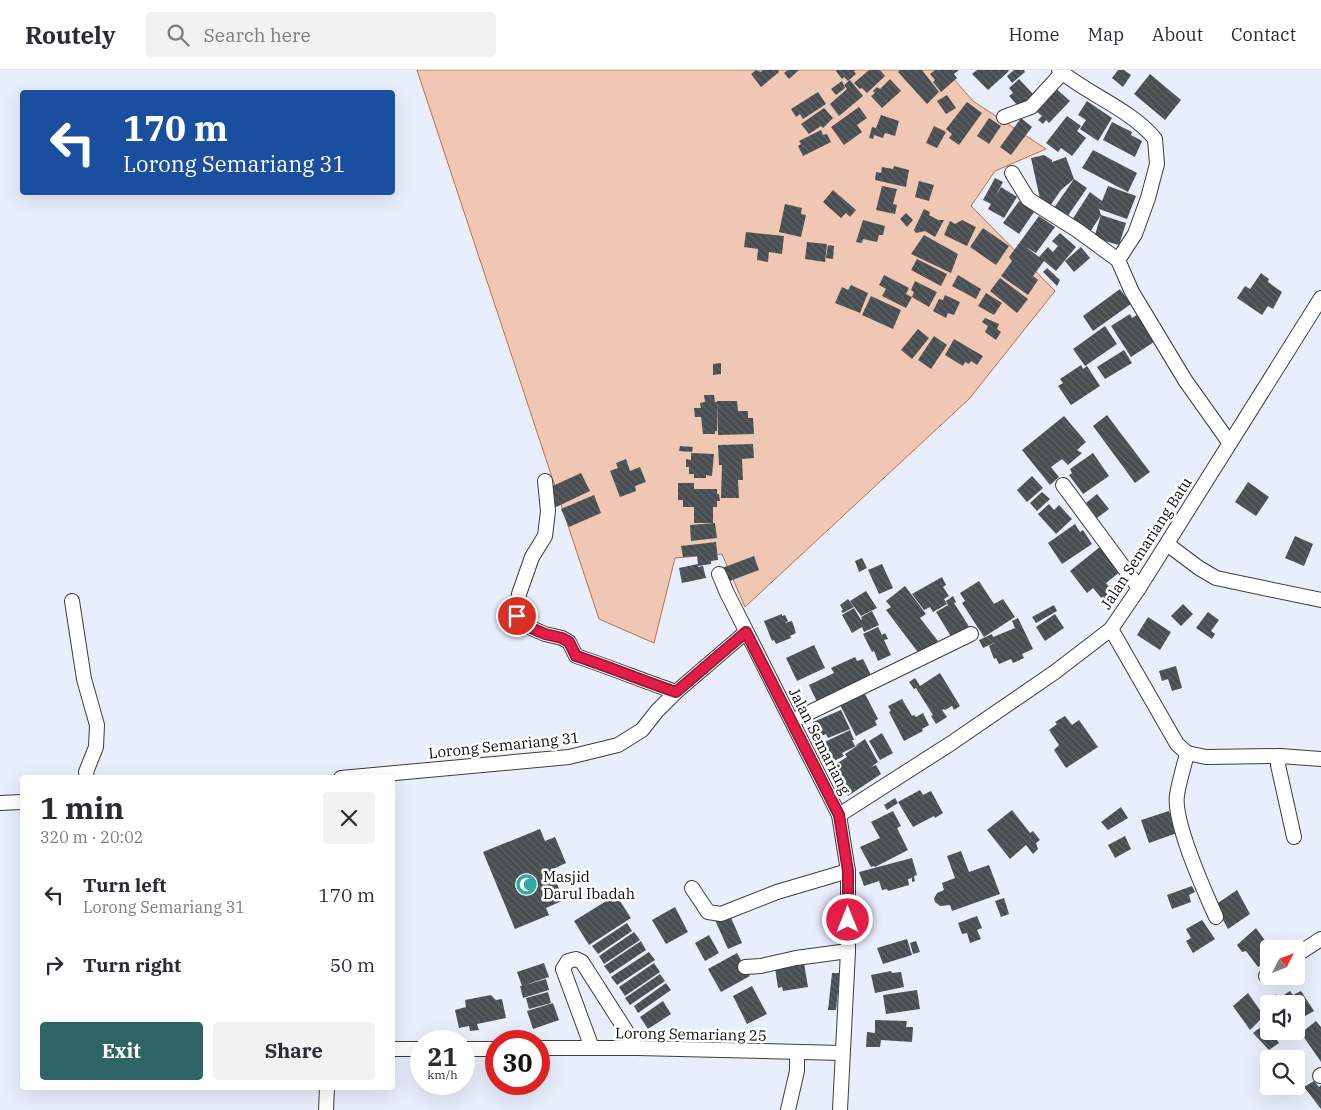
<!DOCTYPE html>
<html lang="en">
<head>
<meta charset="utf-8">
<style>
  body { margin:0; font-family:"IBM Plex Serif",serif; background:#f2f2f3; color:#2b2b33; height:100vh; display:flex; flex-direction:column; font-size:19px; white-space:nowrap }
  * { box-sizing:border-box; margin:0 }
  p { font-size:16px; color:#7c7c81 }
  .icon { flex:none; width:28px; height:28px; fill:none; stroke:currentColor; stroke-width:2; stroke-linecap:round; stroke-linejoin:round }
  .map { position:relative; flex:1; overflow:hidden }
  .details { position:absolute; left:20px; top:705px; width:375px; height:315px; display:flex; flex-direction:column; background:#fff; border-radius:5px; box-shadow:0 5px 20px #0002 }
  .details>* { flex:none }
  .hud { position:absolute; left:20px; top:20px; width:375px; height:105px; border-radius:5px; box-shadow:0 5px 20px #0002; background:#1a4fa0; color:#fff; overflow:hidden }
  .needle { width:32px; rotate:48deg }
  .controls { position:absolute; left:1260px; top:870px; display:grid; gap:10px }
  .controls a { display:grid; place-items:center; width:45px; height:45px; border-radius:5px; background:#fff; box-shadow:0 5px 20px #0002; font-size:25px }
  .speed { position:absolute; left:410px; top:960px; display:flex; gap:10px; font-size:25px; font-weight:700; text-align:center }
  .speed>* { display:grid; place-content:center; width:65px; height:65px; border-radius:50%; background:#fff; box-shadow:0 5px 20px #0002; line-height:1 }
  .speed small { font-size:12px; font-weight:400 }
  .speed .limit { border:8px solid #d22; background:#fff; color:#111 }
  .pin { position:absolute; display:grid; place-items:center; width:42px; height:42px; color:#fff; margin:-21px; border:2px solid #fff; border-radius:50%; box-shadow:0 1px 5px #0007 }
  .me { position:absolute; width:55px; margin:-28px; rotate:0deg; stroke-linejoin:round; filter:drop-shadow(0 0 4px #0008) }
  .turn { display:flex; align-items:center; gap:18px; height:105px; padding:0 20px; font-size:22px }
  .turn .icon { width:65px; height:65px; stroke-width:2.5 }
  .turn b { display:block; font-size:35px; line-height:42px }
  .round { display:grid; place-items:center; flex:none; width:52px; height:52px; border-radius:5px; background:#f2f2f3 }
  .headline { display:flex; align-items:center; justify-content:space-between; height:85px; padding:0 20px }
  h1 { font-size:30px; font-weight:700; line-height:38px }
  .action { display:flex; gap:10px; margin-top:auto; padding:10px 20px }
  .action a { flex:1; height:58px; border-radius:5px; background:#2e6564; color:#fff; font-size:20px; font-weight:700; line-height:58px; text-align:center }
  .action a+a { background:#f2f2f3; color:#2b2b33 }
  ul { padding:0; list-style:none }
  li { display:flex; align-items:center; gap:15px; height:70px; padding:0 20px }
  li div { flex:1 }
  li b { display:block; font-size:19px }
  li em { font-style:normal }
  header { display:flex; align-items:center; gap:30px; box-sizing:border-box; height:70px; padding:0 25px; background:#fff; border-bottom:1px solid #e1e1e2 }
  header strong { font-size:24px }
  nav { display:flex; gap:28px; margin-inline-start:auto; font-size:18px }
  .search { width:350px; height:45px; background:#f2f2f3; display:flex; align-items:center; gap:12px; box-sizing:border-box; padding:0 18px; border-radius:5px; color:#7c7c81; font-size:19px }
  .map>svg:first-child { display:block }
  .water { fill:#efc7b3; stroke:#bf6f41 }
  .building { fill:url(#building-back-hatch) }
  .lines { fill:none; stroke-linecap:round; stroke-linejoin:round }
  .minor-casing { stroke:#3d3d3d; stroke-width:16 }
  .minor { stroke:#fff; stroke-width:14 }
  .route-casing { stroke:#92132f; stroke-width:12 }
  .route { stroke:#e11d48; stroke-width:9 }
  .labels { text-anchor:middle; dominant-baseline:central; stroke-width:5; stroke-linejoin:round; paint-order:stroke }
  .street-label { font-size:15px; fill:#0a0a0a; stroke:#fff }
  .poi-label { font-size:15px; fill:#0a0a0a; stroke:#fff; text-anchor:start }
</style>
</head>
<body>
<header>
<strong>Routely</strong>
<div class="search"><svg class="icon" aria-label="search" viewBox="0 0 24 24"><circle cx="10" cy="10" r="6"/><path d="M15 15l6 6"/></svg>Search here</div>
<nav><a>Home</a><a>Map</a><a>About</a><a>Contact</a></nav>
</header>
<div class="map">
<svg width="1321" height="1040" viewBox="0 0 1321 1040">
  <defs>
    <pattern id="building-back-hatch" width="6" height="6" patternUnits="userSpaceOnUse" patternTransform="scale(1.25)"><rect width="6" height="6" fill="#484e51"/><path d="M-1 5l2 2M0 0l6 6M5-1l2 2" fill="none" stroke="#5e6365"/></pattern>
  </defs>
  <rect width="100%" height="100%" fill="#e9eefd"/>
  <polygon class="water" points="417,0 946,0 973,31 1046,79 995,101 971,136 1055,221 969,329 745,537 722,484 675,488 654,573 599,549"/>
  <g class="building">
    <polygon points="756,0 761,2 763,0 778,0 779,2 761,17 751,4"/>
    <polygon points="788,0 799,0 789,9 784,3"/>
    <polygon points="837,0 855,0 854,1 856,4 848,11 844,7 842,9 836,1"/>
    <polygon points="869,0 880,0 885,6 867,23 862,18 860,19 854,13"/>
    <polygon points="900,0 922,0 939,22 927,34 898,2"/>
    <polygon points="935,0 959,0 954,4 957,8 941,22 933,12 935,10 930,4"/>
    <polygon points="977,0 1008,0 1009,1 988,20 972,4"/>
    <polygon points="1014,0 1024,0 1025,2 1012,13 1007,6"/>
    <polygon points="1118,0 1124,0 1131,5 1123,17 1112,8"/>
    <polygon points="1150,4 1181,30 1165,50 1134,24"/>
    <polygon points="890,9 901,21 882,38 871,26 875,23 873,21 877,17 880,19"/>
    <polygon points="1019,9 1033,24 1019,37 1009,26 1013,23 1009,18"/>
    <polygon points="850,10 863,26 839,46 830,34 847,19 844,15"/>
    <polygon points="842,11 845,18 836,25 831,19"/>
    <polygon points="1053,16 1070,31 1049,53 1046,50 1043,54 1038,50 1042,46 1037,42 1047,31 1043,27"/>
    <polygon points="818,22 826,34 803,49 800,44 796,47 791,39"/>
    <polygon points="947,25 956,38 946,44 937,31"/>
    <polygon points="1087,31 1112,48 1098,71 1080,59 1086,50 1078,45"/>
    <polygon points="967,32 982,43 959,75 949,68 952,64 946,59"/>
    <polygon points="859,37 867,48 857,55 862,62 844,75 831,57"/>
    <polygon points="824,38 833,48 823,58 821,56 809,64 801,54"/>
    <polygon points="881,45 899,51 895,66 885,63 883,68 874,65 873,69 869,68 872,57 876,58"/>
    <polygon points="1067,46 1081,56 1077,61 1086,68 1072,86 1061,78 1058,82 1046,73"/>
    <polygon points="989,48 1001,56 989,74 977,66"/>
    <polygon points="1021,48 1032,57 1011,85 1000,77"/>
    <polygon points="1112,52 1132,62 1131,65 1142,71 1135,87 1103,70"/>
    <polygon points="934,56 946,62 937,78 926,73"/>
    <polygon points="821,60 823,65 827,64 831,72 803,86 798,76 801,74 799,71"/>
    <polygon points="1093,80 1137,103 1128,122 1082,98"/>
    <polygon points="1044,85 1052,90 1052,92 1066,87 1074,109 1061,120 1050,136 1040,129 1031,88"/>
    <polygon points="894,96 909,100 906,117 875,110 876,102 881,103 882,97 893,99"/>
    <polygon points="995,108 1003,112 995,127 1001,117 1017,127 1004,148 988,139 991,134 983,130"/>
    <polygon points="1074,109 1087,118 1067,147 1054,138"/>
    <polygon points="919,111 934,115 929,131 915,127"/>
    <polygon points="882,116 897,119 893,134 897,135 895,144 876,140"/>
    <polygon points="1108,116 1136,126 1127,149 1099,139 1101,145 1090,162 1072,150 1090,122 1102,131"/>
    <polygon points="833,120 856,140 850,147 846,143 841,148 823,132"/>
    <polygon points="1019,131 1034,142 1019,164 1003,153"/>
    <polygon points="785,134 802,138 801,144 806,145 801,167 779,162"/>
    <polygon points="924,139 930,142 929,145 938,150 944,150 935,167 925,161 916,163 914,160"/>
    <polygon points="906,143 913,150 907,157 900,149"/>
    <polygon points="1101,145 1126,153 1119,175 1094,168"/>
    <polygon points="1039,146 1055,157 1036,183 1026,177 1039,187 1048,177 1053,182 1058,176 1052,171 1060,163 1076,177 1056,201 1044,191 1033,206 1038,210 1028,225 1001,206 1012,191 1009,187"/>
    <polygon points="863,150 885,156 883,165 879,165 877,172 863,169 862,173 856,172"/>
    <polygon points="962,150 976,157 967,176 944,165 950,151 955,154"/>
    <polygon points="983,158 1009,176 996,195 970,177"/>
    <polygon points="746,162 784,166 782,184 769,182 768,192 757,190 758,179 744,177"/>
    <polygon points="924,165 958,184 951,203 911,184"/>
    <polygon points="807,172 827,174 825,192 805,189"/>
    <polygon points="828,175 834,176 833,189 826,188"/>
    <polygon points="1081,177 1090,188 1074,202 1065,191"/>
    <polygon points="917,189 947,204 941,216 911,200"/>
    <polygon points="1047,198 1060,210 1057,216 1043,202"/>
    <polygon points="1261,203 1269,209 1268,212 1282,222 1273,239 1268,236 1262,245 1237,228 1245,216 1250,219"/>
    <polygon points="884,205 909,218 906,224 912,227 906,238 882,226 886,219 879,215"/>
    <polygon points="958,205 981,219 976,229 952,216"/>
    <polygon points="1000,208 1028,229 1017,243 990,221"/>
    <polygon points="915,211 937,222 929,237 912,227 914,222 911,220"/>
    <polygon points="851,215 868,223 860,243 835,233 842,217 848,220"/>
    <polygon points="1120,219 1131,234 1093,261 1083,246"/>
    <polygon points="986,223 1002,233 994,245 978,236"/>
    <polygon points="945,225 960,232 954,245 948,243 946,248 933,241 939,229 943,230"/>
    <polygon points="871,226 901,240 893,259 862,245"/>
    <polygon points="1140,243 1157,270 1131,287 1111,256 1130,244 1132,248"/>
    <polygon points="985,248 999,254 997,259 1001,262 996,270 985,262 988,256 982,252"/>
    <polygon points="1105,256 1117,274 1085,296 1073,279"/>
    <polygon points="918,259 929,268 912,289 901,280"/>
    <polygon points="934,266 947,275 931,299 918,290"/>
    <polygon points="954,269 983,286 977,295 971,291 969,294 965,292 963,296 945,285"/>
    <polygon points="1124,280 1132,293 1105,309 1097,297"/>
    <polygon points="721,293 721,304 713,305 713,294"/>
    <polygon points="1081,295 1083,299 1087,296 1100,316 1071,335 1058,316 1063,313 1060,309"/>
    <polygon points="704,325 714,325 715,332 717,332 717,361 715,361 715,364 703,364 701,347 695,347 694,338 701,338 700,333 705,332"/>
    <polygon points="717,331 737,331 738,341 748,341 748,348 753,348 754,364 718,365"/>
    <polygon points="1107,345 1150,402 1135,413 1093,356"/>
    <polygon points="1064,346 1086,372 1077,380 1082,383 1068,395 1062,389 1051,397 1059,407 1050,415 1022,380"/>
    <polygon points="753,374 754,388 742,389 743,410 738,410 739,428 721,428 722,395 719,395 718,375"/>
    <polygon points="680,376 693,377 692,382 679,381"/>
    <polygon points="691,383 714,384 712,406 706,405 706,408 694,408 694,404 689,404 689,397 686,397 686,389 691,390"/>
    <polygon points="1093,383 1109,406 1083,424 1069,405 1072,403 1070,399"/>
    <polygon points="626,389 630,401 640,397 646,412 635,416 636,421 620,427 610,401 618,398 616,393"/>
    <polygon points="581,403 590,421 554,438 546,419"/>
    <polygon points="1032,406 1043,418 1027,432 1017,420"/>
    <polygon points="1248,412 1269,427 1256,446 1235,432"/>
    <polygon points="678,413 694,413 694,419 717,419 717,424 719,424 720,431 717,431 717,437 713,437 713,453 694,453 694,437 683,437 683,430 678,430"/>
    <polygon points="1042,422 1050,429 1037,441 1030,433"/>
    <polygon points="1097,424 1109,439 1097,448 1086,433"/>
    <polygon points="594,425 601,443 569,457 561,439"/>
    <polygon points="1049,434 1054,440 1059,435 1072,449 1056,464 1038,444"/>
    <polygon points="715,453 717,468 691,471 690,455"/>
    <polygon points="1075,454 1080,462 1083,460 1092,474 1062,494 1048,473"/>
    <polygon points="1295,466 1313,474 1304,496 1285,488"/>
    <polygon points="716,472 718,490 711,491 711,494 698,496 698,497 703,496 706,508 682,513 679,498 698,494 697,486 683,487 681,476"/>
    <polygon points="1101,476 1121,501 1106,513 1114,522 1104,531 1093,518 1087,523 1070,501"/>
    <polygon points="754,486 759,500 727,512 722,498"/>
    <polygon points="862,488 867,498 859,502 855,491"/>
    <polygon points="882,494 893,518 879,524 868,500"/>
    <polygon points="942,507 946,515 943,517 949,526 944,529 947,534 933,542 930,537 924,540 912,524"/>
    <polygon points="979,511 994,534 1003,529 1015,547 984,567 962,533 965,531 960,523"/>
    <polygon points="905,516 926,544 920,548 938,571 920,585 886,540 891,537 886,531"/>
    <polygon points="866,521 877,538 861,546 850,531"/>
    <polygon points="953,526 956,532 954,533 970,558 952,568 936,542 948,535 946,531"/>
    <polygon points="848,529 854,537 843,543 841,541 843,540 840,535"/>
    <polygon points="1183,534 1193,544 1181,556 1171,546"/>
    <polygon points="1054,535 1057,541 1036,553 1032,547"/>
    <polygon points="854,538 861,550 862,549 861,547 872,541 879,555 864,562 862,557 852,563 842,545"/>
    <polygon points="1208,542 1219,550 1211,561 1215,564 1212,569 1196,558"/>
    <polygon points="782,544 782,546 785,545 788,551 785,553 792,551 796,563 790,566 791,568 776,574 774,570 772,571 764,551"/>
    <polygon points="1055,544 1064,558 1045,571 1036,557"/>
    <polygon points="1148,547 1171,562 1160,580 1137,565"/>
    <polygon points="1018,548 1033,579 1022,584 1024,588 1013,593 1011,589 999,594 996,588 994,589 989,576 996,572 983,578 979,570 992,564 993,567 1015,558 1012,551"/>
    <polygon points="878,557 882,565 885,563 888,569 884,570 891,585 878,591 874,581 872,582 863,564"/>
    <polygon points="814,575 825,598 797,611 786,588"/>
    <polygon points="855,587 857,591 863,589 871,605 818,634 809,615 834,603 831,598"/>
    <polygon points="1176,596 1182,618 1172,621 1168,609 1162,611 1159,601"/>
    <polygon points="940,603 960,636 954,640 952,636 945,640 944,639 942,640 947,647 936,654 931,646 933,645 916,618 914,619 909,612 915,608 920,616"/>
    <polygon points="863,620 878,649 875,651 877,655 856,666 839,633"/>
    <polygon points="902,629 912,646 914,645 916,647 923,643 929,655 922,659 923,661 904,671 889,642 891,641 888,636"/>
    <polygon points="841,640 850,659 828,668 826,664 819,667 813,652"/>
    <polygon points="1065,646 1072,655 1079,650 1098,677 1066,698 1054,680 1059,675 1049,660 1057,654 1055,652"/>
    <polygon points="850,660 854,670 852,670 855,676 865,669 878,692 871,697 876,695 881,704 848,726 843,717 846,715 841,708 837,710 831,701 835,699 833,696 847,687 845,684 860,674 842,683 844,686 830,693 827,685 820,689 814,677"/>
    <polygon points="882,663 893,683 880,690 869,671"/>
    <polygon points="920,720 923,725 931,721 943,743 935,748 934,746 913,757 898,732"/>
    <polygon points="895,728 898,733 887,740 884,735"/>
    <polygon points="1121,737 1128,748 1108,760 1101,752"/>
    <polygon points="1012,740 1030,763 1033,761 1040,770 1036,773 1038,779 1033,784 1026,775 1010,789 987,760"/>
    <polygon points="893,741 901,756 897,758 908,780 875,797 874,796 871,797 860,777 880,768 871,752"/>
    <polygon points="1169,741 1177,763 1149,773 1141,750"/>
    <polygon points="540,759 545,771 555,767 566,793 551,800 564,830 546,838 549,845 515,859 483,782"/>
    <polygon points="1125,766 1131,779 1115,788 1108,775"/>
    <polygon points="961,781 969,802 989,795 1000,824 952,841 950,835 940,836 935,832 934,829 937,823 944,820 942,813 955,808 947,786"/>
    <polygon points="912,788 917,805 914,806 915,811 912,812 912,808 908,809 909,815 888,821 887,819 882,820 879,811 864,816 859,802"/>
    <polygon points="1192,816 1195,822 1189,825 1191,832 1172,839 1167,825"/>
    <polygon points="1237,820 1250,844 1228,859 1215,835"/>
    <polygon points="616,825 631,848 589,875 574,851"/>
    <polygon points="1004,828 1009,844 1001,847 995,831"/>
    <polygon points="675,837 688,862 666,874 652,850"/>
    <polygon points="729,843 742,873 728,879 715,850"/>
    <polygon points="977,846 982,858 977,860 981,869 970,873 967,863 962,864 958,853"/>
    <polygon points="1202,850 1215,869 1193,883 1186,871 1191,868 1186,859"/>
    <polygon points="627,853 632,861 598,884 592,876"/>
    <polygon points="1256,858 1271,879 1269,879 1269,890 1258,897 1246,881 1242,882 1237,875"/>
    <polygon points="634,862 640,870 604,894 599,886"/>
    <polygon points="709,865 719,883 705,891 695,873"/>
    <polygon points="907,869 912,885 883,894 877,878"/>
    <polygon points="641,871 646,880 610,904 604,896"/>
    <polygon points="916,871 920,882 913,884 910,873"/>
    <polygon points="649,882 655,890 617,915 611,907"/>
    <polygon points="737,883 750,906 721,922 708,899"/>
    <polygon points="544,893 549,907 525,915 546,909 549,920 523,928 520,916 522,916 517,902"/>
    <polygon points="654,893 660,902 625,926 619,917"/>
    <polygon points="804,893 808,917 783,921 782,917 778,918 775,898"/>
    <polygon points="891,901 892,903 901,902 904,917 875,923 871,905"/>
    <polygon points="832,903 840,903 836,940 828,940"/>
    <polygon points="660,904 665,911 630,935 625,928"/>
    <polygon points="666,913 671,920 638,943 634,936"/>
    <polygon points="752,916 767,944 747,954 733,926"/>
    <polygon points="917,920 920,939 886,944 883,925"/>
    <polygon points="1290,921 1293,925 1301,921 1314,941 1298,950 1296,948 1296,934 1287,934 1282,926"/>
    <polygon points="548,922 551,933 529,939 526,928"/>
    <polygon points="1248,923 1264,946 1250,960 1233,936"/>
    <polygon points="1276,924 1283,934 1269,934 1269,948 1260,935"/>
    <polygon points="491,925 496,930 502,929 506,948 477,954 479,960 470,961 469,956 459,958 455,940 466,937 465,930"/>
    <polygon points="663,931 671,944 648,959 640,947"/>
    <polygon points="553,933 559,950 533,959 527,941"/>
    <polygon points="875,950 907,951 906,957 913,957 912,972 881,970 880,977 866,977 867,962 875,963"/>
    <polygon points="1316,951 1321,957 1321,992 1301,963"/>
    <polygon points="1266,953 1269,957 1269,961 1271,961 1279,973 1269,980 1253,963"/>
    <polygon points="1278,961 1295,961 1283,970"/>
    <polygon points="1314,1011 1319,1017 1321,1015 1321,1039 1304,1017"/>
  </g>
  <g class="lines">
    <defs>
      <g id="minor">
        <path d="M1059,0C1087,24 1132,40 1155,69L1157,94L1148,128L1135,164L1118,190"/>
        <polyline points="1004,47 1031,37 1062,3"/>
        <polyline points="1012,103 1028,129 1077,160 1118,190 1132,222 1185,310 1229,372"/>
        <path d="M545,411L548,441L545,466L532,487L519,524L517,546L531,558L545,564L562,568L569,572L576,586C610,597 643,611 676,622"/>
        <polyline points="1063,415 1139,518"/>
        <polyline points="1167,474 1199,498 1216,508 1321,530"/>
        <polyline points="719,504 727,523 839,745 848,801 848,881 840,1040"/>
        <polyline points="72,531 84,609 97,655 96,677 86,702 87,708"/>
        <polyline points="1111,559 1177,674 1187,683 1206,687 1280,686 1321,689"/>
        <polyline points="792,651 971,564"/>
        <path d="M1187,683C1184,697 1179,711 1177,725C1173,752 1204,820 1216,847"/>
        <polyline points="1280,686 1278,695 1294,767"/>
        <polyline points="341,708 569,687 618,675 642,660 657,641 676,622 746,562"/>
        <polyline points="0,733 22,732"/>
        <polyline points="839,745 950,674 1055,602 1111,559 1139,518 1321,228"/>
        <polyline points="692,818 708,842 721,844 777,822 848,801"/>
        <polyline points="1296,885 1321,869"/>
        <polyline points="745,897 761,896 796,888 848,881"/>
        <polyline points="1266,906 1269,903"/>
        <polyline points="539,978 637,978 842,983"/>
        <polyline points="592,978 563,899 568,891 576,889 582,892 637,978"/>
        <polyline points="392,979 421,979"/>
        <polyline points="464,979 496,979"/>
        <polyline points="1320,1006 1321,1005"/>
        <polyline points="326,1040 327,1018"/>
        <polyline points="788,1040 797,1001 797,983"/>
      </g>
    </defs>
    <use href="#minor" class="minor-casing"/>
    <use href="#minor" class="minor"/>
  </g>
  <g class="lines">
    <defs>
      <path id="route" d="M517,546L531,558L545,564L562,568L569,572L576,586C610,597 643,611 676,622L746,562L839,745L848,801V850"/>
    </defs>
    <use href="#route" class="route-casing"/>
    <use href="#route" class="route"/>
  </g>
  <defs>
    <symbol id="mosque-disc" viewBox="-11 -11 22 22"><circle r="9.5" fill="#31aba1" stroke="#fff"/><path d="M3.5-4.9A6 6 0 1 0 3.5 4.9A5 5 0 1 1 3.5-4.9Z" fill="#fff"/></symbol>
  </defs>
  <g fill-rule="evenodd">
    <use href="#mosque-disc" x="514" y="802" width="25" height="25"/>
  </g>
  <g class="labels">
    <g class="street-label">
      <text transform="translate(1146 473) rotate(-57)">Jalan Semariang Batu</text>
      <text transform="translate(820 671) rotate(63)">Jalan Semariang</text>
      <text transform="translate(504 675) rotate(-6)">Lorong Semariang 31</text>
      <text transform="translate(691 964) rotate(1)">Lorong Semariang 25</text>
    </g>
    <g class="poi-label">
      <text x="543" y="806">Masjid<tspan x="543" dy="17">Darul Ibadah</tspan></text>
    </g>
  </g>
</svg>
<div class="controls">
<a><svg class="needle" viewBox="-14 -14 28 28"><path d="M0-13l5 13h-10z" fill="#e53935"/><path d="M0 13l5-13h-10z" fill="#7c7c81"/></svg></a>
<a><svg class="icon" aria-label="sound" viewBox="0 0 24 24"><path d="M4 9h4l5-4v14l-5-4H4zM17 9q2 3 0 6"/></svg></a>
<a><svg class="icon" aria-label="search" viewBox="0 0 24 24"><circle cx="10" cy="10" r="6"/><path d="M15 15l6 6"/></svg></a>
</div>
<div class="speed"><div>21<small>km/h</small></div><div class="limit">30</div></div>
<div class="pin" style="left:517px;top:546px;background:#d93025"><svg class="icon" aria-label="arrive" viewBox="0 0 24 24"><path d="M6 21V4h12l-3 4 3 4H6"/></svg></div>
<svg class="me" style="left:848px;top:850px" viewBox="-20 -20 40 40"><circle r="17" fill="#e11d48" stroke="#fff" stroke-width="3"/><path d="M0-11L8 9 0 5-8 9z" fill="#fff"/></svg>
<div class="hud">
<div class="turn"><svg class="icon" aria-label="left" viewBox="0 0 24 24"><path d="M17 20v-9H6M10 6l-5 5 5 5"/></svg><div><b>170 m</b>Lorong Semariang 31</div></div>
</div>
<section class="details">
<div class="headline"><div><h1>1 min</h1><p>320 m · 20:02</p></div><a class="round"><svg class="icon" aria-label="close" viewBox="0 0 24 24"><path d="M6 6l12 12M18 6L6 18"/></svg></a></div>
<ul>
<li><svg class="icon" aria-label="left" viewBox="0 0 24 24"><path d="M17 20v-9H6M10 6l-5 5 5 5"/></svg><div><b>Turn left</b><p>Lorong Semariang 31</p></div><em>170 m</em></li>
<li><svg class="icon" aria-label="right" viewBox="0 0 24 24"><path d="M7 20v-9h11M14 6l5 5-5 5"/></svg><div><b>Turn right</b></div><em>50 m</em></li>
</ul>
<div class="action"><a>Exit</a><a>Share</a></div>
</section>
</div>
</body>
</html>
